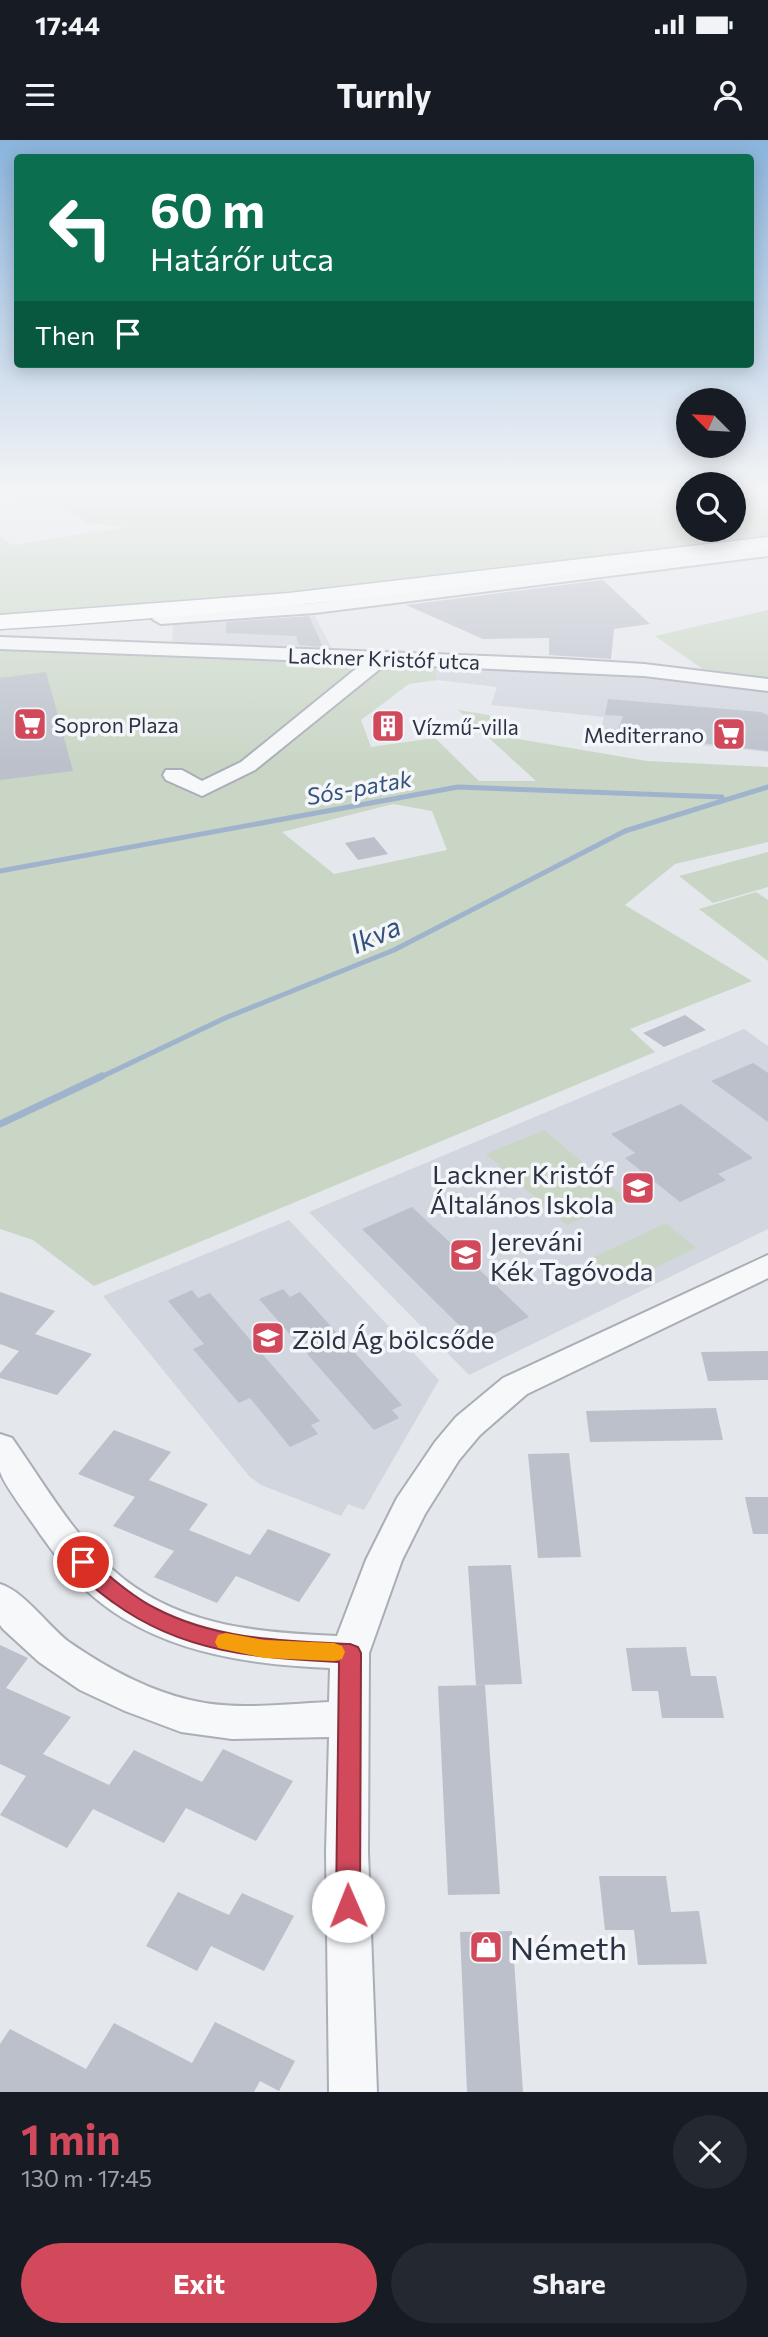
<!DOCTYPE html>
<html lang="en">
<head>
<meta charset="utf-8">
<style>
  body { margin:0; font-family:Commissioner,sans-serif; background:#242831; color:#f1f3f6; height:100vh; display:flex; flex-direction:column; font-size:26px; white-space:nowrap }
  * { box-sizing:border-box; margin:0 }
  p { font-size:23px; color:#9ea1a6 }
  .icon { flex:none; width:38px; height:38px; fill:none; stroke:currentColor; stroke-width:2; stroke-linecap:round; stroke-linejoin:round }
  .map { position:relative; height:1952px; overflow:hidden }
  .drawer { display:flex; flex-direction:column; background:#171b24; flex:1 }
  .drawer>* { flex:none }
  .top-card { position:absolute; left:14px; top:14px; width:740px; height:214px; border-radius:7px; box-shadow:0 4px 18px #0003; background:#0b6e4f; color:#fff; overflow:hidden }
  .needle { width:46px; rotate:294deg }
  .buttons { position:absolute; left:676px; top:248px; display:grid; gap:14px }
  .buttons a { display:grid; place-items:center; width:70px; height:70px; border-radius:50%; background:#171b24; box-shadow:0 4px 18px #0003; font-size:35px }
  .pin { position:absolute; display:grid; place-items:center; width:60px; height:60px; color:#fff; margin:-30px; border:4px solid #fff; border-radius:50%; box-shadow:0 2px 7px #0007 }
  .me { position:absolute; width:77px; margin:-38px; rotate:359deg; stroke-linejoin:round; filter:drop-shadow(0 0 5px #0008) }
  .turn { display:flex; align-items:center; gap:24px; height:147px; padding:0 21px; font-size:32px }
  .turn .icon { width:91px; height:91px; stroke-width:2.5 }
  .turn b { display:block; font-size:49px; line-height:60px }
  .then { display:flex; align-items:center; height:66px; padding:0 21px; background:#0003; gap:14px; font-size:26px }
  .round { display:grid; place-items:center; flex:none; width:74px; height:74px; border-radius:37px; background:#242831 }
  .overview { display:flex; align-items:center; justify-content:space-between; height:119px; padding:0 21px }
  h1 { font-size:42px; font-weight:700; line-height:52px; color:#d1495b }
  .cta { display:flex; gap:14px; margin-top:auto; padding:14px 21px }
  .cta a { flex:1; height:80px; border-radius:42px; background:#d1495b; color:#fff; font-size:28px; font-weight:700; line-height:80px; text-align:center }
  .cta a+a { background:#242831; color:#f1f3f6 }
  .status { display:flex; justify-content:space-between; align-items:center; height:49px; padding:0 35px; background:#171b24; direction:ltr }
  .status svg { height:19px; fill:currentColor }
  header { display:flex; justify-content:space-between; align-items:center; height:91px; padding:0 21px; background:#171b24; font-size:32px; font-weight:700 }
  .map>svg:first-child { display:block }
  .built { fill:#d2d6de }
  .green { fill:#c9d6c5; fill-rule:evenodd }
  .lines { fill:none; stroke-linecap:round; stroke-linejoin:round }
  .stream-far1 { stroke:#9fb4cc; stroke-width:5 }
  .stream { stroke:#9fb4cc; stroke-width:7 }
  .building { fill:#bbc0ca }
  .minor-casing { stroke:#a9aeb7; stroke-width:4 }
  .major-casing { stroke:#a3abb8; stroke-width:3 }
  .minor { fill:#f7f8fa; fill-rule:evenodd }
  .major { fill:#fff; fill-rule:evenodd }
  .route { fill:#d1495b; stroke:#882f3b; stroke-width:2 }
  .slow { fill:#f59e0b }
  .labels { text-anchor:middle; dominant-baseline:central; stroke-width:7; stroke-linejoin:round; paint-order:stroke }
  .far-street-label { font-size:21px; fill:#2b3445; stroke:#f4f6f9 }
  .far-poi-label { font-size:21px; fill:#2b3445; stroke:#f4f6f9; text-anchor:start }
  .far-water-label { font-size:23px; font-style:italic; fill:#34527a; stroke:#f4f6f9 }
  .poi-label { font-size:26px; fill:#2b3445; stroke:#f4f6f9; text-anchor:start }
  .water-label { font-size:28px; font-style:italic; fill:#34527a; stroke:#f4f6f9 }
  .near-poi-label { font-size:32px; fill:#2b3445; stroke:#f4f6f9; text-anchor:start }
</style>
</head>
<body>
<div class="status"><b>17:44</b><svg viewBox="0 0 49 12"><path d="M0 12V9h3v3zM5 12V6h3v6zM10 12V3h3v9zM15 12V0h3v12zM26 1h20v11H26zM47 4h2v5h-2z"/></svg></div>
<header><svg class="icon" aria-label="menu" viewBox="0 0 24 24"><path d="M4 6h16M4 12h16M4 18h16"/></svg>Turnly<svg class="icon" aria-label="person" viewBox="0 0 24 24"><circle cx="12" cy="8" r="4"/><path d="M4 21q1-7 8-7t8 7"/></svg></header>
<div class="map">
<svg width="768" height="1952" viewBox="0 0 768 1952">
  <rect width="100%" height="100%" fill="#e4e7ec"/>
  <g class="built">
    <polygon points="315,476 332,509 172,503 173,485"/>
    <polygon points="436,523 645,536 768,551 768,612 600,595 604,577 491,565 497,547 437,540"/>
    <polygon points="744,889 768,906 768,1089 469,1235 309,1072"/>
    <polygon points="289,1080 439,1240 364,1370 348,1364 341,1376 261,1345 249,1336 103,1156"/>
  </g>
  <g class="green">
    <polygon points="0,351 688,351 688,390 733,390 733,351 768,351 768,400 300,456 0,479 0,396 12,405 128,387 87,383 55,364 21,359 12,352 0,354"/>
    <polygon points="768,470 768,538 703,529 655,496"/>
    <path d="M0,509H51L436,527L437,540L409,544L361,580L371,607L435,598L479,641H536L458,570L489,575L501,596L647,621L768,627V702L675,724L625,765L752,841L630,889L655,912L94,1146L33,1100L0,1089ZM393,664L432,671L447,710L334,734L282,692Z"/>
    <polygon points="768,712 768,747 713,763 679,736"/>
    <polygon points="756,752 768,760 768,821 699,769"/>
    <polygon points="544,990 626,1059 567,1085 486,1014"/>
    <polygon points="666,1083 696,1108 622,1144 592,1118"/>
  </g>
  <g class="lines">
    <g class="stream-far1">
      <polyline points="0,731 458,647 722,657"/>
      <polyline points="99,938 225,878 394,810 625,691 768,647"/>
    </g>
    <polyline class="stream" points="0,984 102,936"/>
  </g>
  <g class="building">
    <polygon points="603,440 650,484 614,489 611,519 549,515 549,498 483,499 406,465"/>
    <polygon points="309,476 323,507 299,505 296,496 226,493 226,482"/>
    <polygon points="46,532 73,631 0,640 0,538"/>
    <polygon points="608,559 761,572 768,575 768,611 617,593 623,576 605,575"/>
    <polygon points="393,574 404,589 381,592 371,576"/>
    <polygon points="374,697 388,714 358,720 345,703"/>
    <polygon points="685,875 706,890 664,907 643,893"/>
    <polygon points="753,923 768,933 768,982 711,941"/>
    <polygon points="681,964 753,1018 718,1034 726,1040 680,1062 625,1018 635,1013 611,994"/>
    <polygon points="412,1067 502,1151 529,1177 476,1202 362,1089"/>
    <polygon points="283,1149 290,1157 300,1152 402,1265 392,1270 399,1278 374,1290 259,1159"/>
    <polygon points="192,1150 198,1158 210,1153 320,1281 311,1285 318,1294 290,1307 250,1258 239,1263 193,1209 204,1204 168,1161"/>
    <polygon points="0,1152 55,1171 35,1194 92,1214 57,1255 0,1238 0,1233 19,1211 0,1204"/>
    <polygon points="768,1211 768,1240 708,1241 701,1212"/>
    <polygon points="716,1268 723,1300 590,1302 586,1271"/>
    <polygon points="114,1290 171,1312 149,1340 208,1364 189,1390 250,1415 268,1389 331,1414 299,1462 236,1436 217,1463 154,1437 174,1411 113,1386 135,1357 78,1334"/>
    <polygon points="569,1313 581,1417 538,1418 528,1314"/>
    <polygon points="745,1357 768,1357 768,1394 753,1394"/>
    <polygon points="511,1425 522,1544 476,1545 468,1426"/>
    <polygon points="0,1505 28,1518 6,1548 71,1577 43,1614 109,1645 134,1610 202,1642 223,1609 293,1641 256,1701 186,1668 164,1703 93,1669 67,1708 0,1675 26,1636 0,1624"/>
    <polygon points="686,1507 691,1536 716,1536 724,1578 662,1578 658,1551 632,1551 626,1508"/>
    <polygon points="485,1545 500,1754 448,1755 438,1546"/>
    <polygon points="599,1736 666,1736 671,1772 699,1771 707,1824 638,1825 634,1790 605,1790"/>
    <polygon points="178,1752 229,1775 242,1753 294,1776 264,1831 211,1806 197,1831 146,1806"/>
    <polygon points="512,1791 523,1952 467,1952 460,1792"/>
    <polygon points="215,1882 295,1921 279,1951 260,1941 254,1952 0,1952 0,1904 10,1889 86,1929 114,1883 192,1923"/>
  </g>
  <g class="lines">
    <defs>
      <g id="minor">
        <polygon points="768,406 768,416 315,473 161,484 152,479 161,474 315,463"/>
        <polygon points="0,497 562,519 644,524 768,539 768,551 644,536 386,524 255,630 202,656 166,640 163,635 166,630 182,630 202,641 241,622 363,523 0,509"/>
        <path d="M768,1115V1138L527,1254L480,1295L459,1320L425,1374L402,1420L369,1513L368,1712L377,1952H329L326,1712L329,1597L232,1599L181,1592L125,1571L80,1550L39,1522L3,1489L0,1485V1444C25,1452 47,1485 69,1502C105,1527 147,1550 190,1560C234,1571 284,1564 329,1562L330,1528C246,1525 152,1511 87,1451C69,1435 54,1413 40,1394C32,1381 2,1343 0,1331C0,1320 0,1306 0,1294L12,1298C43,1342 72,1393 112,1429C174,1486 258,1493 337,1496L366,1420L397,1358L435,1302L456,1277L503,1238Z"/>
      </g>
      <path id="major" d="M768,397V409C512,441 257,474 0,489V475L289,453Z"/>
    </defs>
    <use href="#minor" class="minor-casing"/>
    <use href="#major" class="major-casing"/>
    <use href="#minor" class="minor"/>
    <use href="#major" class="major"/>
  </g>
  <linearGradient id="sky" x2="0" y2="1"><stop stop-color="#8bb4dd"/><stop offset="0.56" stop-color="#f3f4f6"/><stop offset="1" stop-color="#f3f4f6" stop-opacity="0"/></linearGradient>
  <rect width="768" height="625" fill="url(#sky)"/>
  <path class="route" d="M83,1413C94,1417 98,1427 107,1434C121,1446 139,1460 155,1468C216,1500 283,1501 350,1504L358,1507L361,1513L360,1766L357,1774L348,1777L339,1774L336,1766L339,1522C257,1518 183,1513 114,1463C98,1451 82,1440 72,1422L76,1416Z"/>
  <polygon class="slow" points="226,1493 264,1500 334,1503 342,1506 345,1512 342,1519 334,1521 264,1518 218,1508 215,1502 218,1495"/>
  <defs>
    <symbol id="supermarket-square" viewBox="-11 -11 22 22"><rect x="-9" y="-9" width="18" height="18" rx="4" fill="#d1495b" stroke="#f4f6f9"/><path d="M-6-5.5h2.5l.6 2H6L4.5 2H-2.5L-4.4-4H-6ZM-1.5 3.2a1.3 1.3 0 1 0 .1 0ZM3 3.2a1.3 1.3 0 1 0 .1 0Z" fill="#fff"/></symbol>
    <symbol id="building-square" viewBox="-11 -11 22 22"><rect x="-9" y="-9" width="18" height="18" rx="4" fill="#d1495b" stroke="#f4f6f9"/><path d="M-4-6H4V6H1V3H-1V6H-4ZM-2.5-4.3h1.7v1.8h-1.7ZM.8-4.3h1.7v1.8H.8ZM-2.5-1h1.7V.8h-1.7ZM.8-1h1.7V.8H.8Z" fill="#fff"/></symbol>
    <symbol id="school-square" viewBox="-11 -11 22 22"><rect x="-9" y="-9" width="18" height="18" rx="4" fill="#d1495b" stroke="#f4f6f9"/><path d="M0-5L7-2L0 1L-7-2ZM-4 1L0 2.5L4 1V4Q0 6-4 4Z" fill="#fff"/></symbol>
    <symbol id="shop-square" viewBox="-11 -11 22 22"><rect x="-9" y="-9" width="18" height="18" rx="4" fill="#d1495b" stroke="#f4f6f9"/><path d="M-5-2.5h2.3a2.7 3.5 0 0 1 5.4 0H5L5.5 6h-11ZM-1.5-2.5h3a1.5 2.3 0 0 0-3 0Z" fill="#fff"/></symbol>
  </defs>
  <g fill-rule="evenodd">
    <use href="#supermarket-square" x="11" y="565" width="38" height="38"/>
    <use href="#building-square" x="369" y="567" width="38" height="38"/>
    <use href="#supermarket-square" x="710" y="575" width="38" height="38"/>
    <use href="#school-square" x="619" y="1029" width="38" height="38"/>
    <use href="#school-square" x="447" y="1096" width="38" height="38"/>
    <use href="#school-square" x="249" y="1179" width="38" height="38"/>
    <use href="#shop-square" x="467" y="1788" width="38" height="38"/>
  </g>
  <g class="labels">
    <g class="far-street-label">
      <text transform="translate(384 518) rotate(2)">Lackner Kristóf utca</text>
    </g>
    <g class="far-poi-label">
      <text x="54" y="584">Sopron Plaza</text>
      <text x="412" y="586">Vízmű-villa</text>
      <text x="704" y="594" text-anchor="end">Mediterrano</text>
    </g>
    <g class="far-water-label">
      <text transform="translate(359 647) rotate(-10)">Sós-patak</text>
    </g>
    <g class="poi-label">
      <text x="614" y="1033" text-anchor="end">Lackner Kristóf<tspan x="614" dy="30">Általános Iskola</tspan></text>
      <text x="490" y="1100">Jereváni<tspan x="490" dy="30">Kék Tagóvoda</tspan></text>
      <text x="292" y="1198">Zöld Ág bölcsőde</text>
    </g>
    <g class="water-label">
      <text transform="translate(375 794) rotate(-24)">Ikva</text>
    </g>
    <g class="near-poi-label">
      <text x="510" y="1807">Németh</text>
    </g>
  </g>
</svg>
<div class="buttons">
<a><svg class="needle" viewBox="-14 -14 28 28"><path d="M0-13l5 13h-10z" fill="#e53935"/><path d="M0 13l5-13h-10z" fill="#9ea1a6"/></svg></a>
<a><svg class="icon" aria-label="search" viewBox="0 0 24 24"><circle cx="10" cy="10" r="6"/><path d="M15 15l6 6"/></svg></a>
</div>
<div class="pin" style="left:83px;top:1422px;background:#d93025"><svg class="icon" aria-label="arrive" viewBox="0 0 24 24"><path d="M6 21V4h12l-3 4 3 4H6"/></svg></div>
<svg class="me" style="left:348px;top:1766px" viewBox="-20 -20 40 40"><circle r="19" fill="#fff"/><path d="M0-13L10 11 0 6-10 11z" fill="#d1495b"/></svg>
<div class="top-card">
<div class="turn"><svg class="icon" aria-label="left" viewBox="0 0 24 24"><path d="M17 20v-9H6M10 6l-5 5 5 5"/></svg><div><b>60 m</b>Határőr utca</div></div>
<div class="then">Then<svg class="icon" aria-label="arrive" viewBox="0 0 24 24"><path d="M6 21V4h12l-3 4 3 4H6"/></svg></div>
</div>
</div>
<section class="drawer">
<div class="overview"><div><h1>1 min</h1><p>130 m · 17:45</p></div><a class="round"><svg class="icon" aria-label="close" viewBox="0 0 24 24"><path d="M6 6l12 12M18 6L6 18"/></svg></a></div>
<div class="cta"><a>Exit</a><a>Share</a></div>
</section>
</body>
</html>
